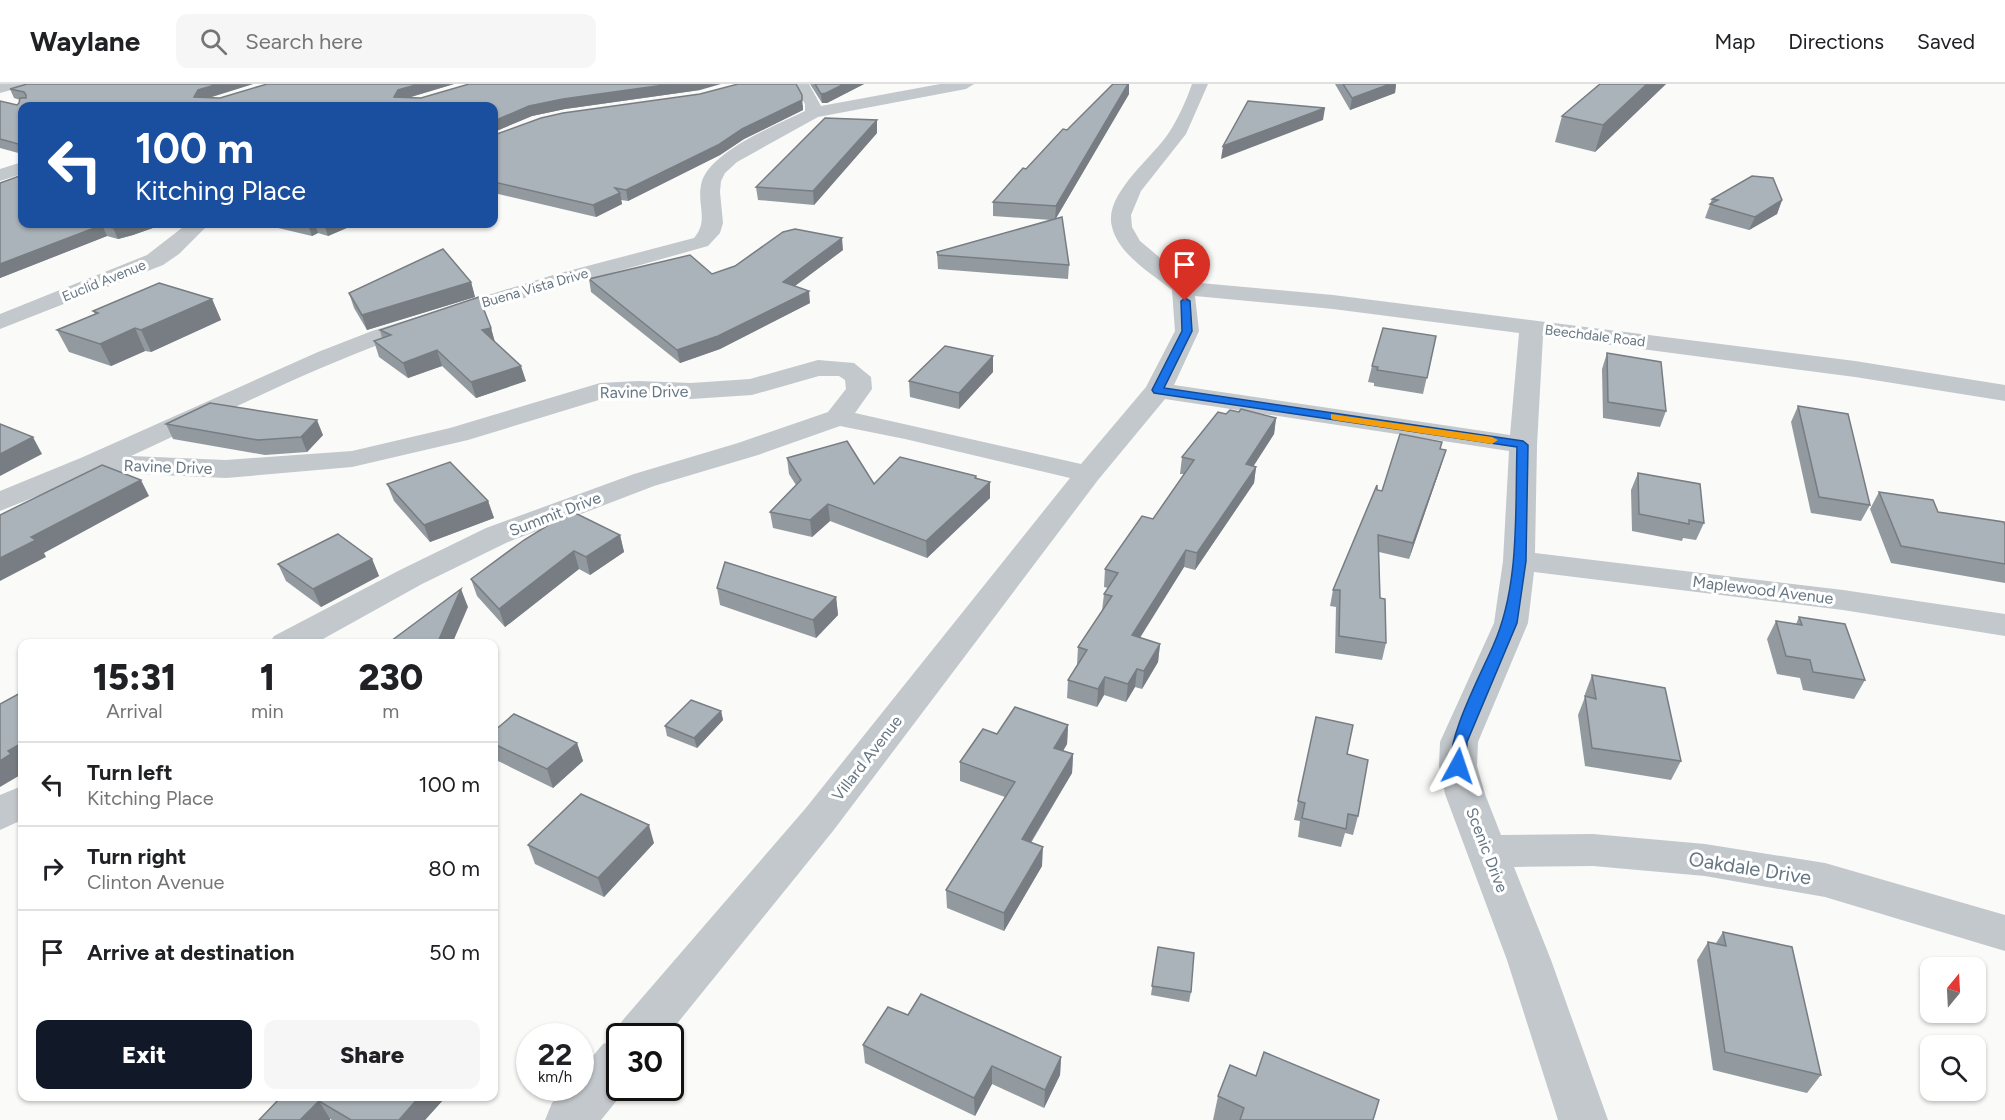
<!DOCTYPE html>
<html lang="en">
<head>
<meta charset="utf-8">
<style>
  body { margin:0; font-family:Figtree,sans-serif; background:#f6f6f6; color:#202124; height:100vh; display:flex; flex-direction:column; font-size:22px; white-space:nowrap }
  * { box-sizing:border-box; margin:0 }
  p { font-size:20px; color:#757577 }
  .icon { flex:none; width:33px; height:33px; fill:none; stroke:currentColor; stroke-width:2; stroke-linecap:round; stroke-linejoin:round }
  .map { position:relative; flex:1; overflow:hidden }
  .drawer { position:absolute; left:18px; top:555px; width:480px; height:462px; display:flex; flex-direction:column; background:#fff; border-radius:12px; box-shadow:0 2px 4px #0004 }
  .drawer>* { flex:none }
  .top-card { position:absolute; left:18px; top:18px; width:480px; height:126px; border-radius:12px; box-shadow:0 2px 4px #0004; background:#1a4fa0; color:#fff; overflow:hidden }
  .needle { width:39px; rotate:18deg }
  .tools { position:absolute; left:1920px; top:873px; display:grid; gap:12px }
  .tools a { display:grid; place-items:center; width:66px; height:66px; border-radius:12px; background:#fff; box-shadow:0 2px 4px #0004; font-size:30px }
  .speed { position:absolute; left:516px; top:939px; display:flex; gap:12px; font-size:30px; font-weight:700; text-align:center }
  .speed>* { display:grid; place-content:center; width:78px; height:78px; border-radius:50%; background:#fff; box-shadow:0 2px 4px #0004; line-height:1 }
  .speed small { font-size:15px; font-weight:400 }
  .speed .limit { border:3px solid #111; border-radius:9px; background:#fff; color:#111 }
  .pin { position:absolute; display:grid; place-items:center; width:51px; height:51px; color:#fff; margin:-62px -26px; border-radius:50% 50% 50% 0; rotate:-45deg; box-shadow:0 0 6px #0007 }
  .pin .icon { rotate:45deg }
  .me { position:absolute; width:66px; margin:-33px; rotate:5deg; stroke-linejoin:round; filter:drop-shadow(0 0 4px #0008) }
  .turn { display:flex; align-items:center; gap:21px; height:126px; padding:0 18px; font-size:27px }
  .turn .icon { width:78px; height:78px; stroke-width:2.5 }
  .turn b { display:block; font-size:42px; line-height:51px }
  .eta { display:flex; justify-content:space-evenly; align-items:center; height:102px; text-align:center }
  .eta b { font-size:36px; font-weight:800; line-height:42px }
  .button { display:flex; gap:12px; margin-top:auto; padding:12px 18px }
  .button a { flex:1; height:69px; border-radius:12px; background:#111827; color:#fff; font-size:24px; font-weight:800; line-height:69px; text-align:center }
  .button a+a { background:#f6f6f6; color:#202124 }
  ul { padding:0; list-style:none }
  li { display:flex; align-items:center; gap:18px; height:84px; padding:0 18px; border-top:2px solid #e0e0e0 }
  li div { flex:1 }
  li b { display:block; font-size:22px }
  li em { font-style:normal }
  header { display:flex; align-items:center; gap:36px; box-sizing:border-box; height:84px; padding:0 30px; background:#fff; border-bottom:2px solid #e0e0e0 }
  header strong { font-size:28px }
  nav { display:flex; gap:33px; margin-inline-start:auto; font-size:21px }
  .search { width:420px; height:54px; background:#f6f6f6; display:flex; align-items:center; gap:15px; box-sizing:border-box; padding:0 21px; border-radius:12px; color:#757577; font-size:22px }
  .map>svg:first-child { display:block }
  .lines { fill:none; stroke-linecap:round; stroke-linejoin:round }
  .minor { fill:#c3c8cc; fill-rule:evenodd }
  .wall { fill:#929a9f }
  .shaded-wall { fill:#777d82 }
  .building { fill:#aab3b9; stroke:#777d82; stroke-width:1.5 }
  .route { fill:#1a73e8; stroke:#114b97; stroke-width:1.5 }
  .slow { fill:#f59e0b }
  .labels { text-anchor:middle; dominant-baseline:central; stroke-width:6; stroke-linejoin:round; paint-order:stroke }
  .far-street-label { font-size:14px; fill:#657683; stroke:#fff }
  .street-label { font-size:16px; fill:#657683; stroke:#fff }
  .near-street-label { font-size:20px; fill:#657683; stroke:#fff }
</style>
</head>
<body>
<header>
<strong>Waylane</strong>
<div class="search"><svg class="icon" aria-label="search" viewBox="0 0 24 24"><circle cx="10" cy="10" r="6"/><path d="M15 15l6 6"/></svg>Search here</div>
<nav><a>Map</a><a>Directions</a><a>Saved</a></nav>
</header>
<div class="map">
<svg width="2005" height="1036" viewBox="0 0 2005 1036">
  <rect width="100%" height="100%" fill="#fafaf8"/>
  <g class="lines">
    <g class="minor">
      <polygon points="0,0 24,0 22,3 0,9"/>
      <path d="M793,0H809L821,22L940,0H974L966,5L818,33L737,78L725,89L721,97L720,108L723,139L720,149L708,162C602,192 494,220 389,257C301,289 216,333 131,372L226,376L352,367L450,344L600,299L638,297L691,299L750,295L818,276L854,279L871,293L872,305L855,329L1081,380L1146,303L1175,247L1172,206C1151,189 1119,171 1112,143C1103,111 1152,74 1168,50C1178,35 1186,17 1192,0H1208L1186,50L1141,107L1131,131L1132,143L1140,157L1189,198L1333,211L1855,277L2005,301V317L1855,293L1543,252L1537,361L1535,469L1843,506L2005,530V552L1843,526L1534,488L1528,539L1478,658L1477,682L1485,710L1501,751L1593,750L1705,760L1825,779L2005,831V867L1825,813L1705,792L1593,782L1514,783L1551,876L1608,1036H1558L1507,876L1445,710L1439,682L1440,658L1494,539L1503,477L1509,367L1165,315L1098,396L833,747L667,952H620V1004H627L601,1036H545L552,1019L566,1004H580V987L603,960L617,955L615,952L622,937L805,725L1070,394L905,355L840,342L758,371L654,402L508,458L422,500L314,560H269L274,552L400,486L486,444L634,390L738,359L828,328L846,305L845,296L839,292H819L752,311L691,315L638,313L602,315L468,356L352,383L226,394L97,388L0,427V407L83,373L318,268L372,247L553,191L694,154C709,137 697,121 701,101C707,68 777,41 805,27V20ZM1195,212L1333,225L1519,249L1510,351L1174,301L1199,247Z"/>
      <polygon points="22,78 22,90 0,97 0,85"/>
      <polygon points="187,140 209,140 179,170 163,181 0,245 0,230 147,171"/>
      <polygon points="22,702 22,736 0,746 0,711"/>
    </g>
  </g>
  <g class="wall">
    <polygon points="253,0 209,14 220,14 267,0 454,0 408,14 421,14 700,6 565,25 532,32 494,48 494,22 22,22 22,70 0,64 0,17 17,21 19,19 20,16 14,14 10,5"/>
    <polygon points="810,0 864,0 827,19 822,19"/>
    <polygon points="1335,0 1396,0 1395,9 1350,26"/>
    <polygon points="1600,0 1666,0 1595,68 1555,58 1562,32"/>
    <polygon points="1129,10 1056,134 1069,181 1068,195 938,185 937,168 1051,136 993,132 993,118 1026,85 1067,46"/>
    <polygon points="803,21 803,26 744,55 720,71 628,117 621,116 622,120 596,133 494,109 494,51"/>
    <polygon points="877,49 814,121 758,116 756,103"/>
    <polygon points="0,99 22,140 164,140 133,151 118,155 107,152 0,194"/>
    <polygon points="1712,115 1782,116 1777,130 1749,146 1705,134"/>
    <polygon points="272,140 356,140 328,152 318,149 312,152 274,143"/>
    <polygon points="843,166 795,202 810,219 720,265 680,279 591,208 589,195 712,190"/>
    <polygon points="471,198 475,213 367,246 354,224 349,209"/>
    <polygon points="212,215 221,236 151,268 145,267 111,282 69,268 57,246 95,230 93,227"/>
    <polygon points="491,244 495,258 526,297 476,314 442,282 408,294 379,273 374,257 382,254 380,246"/>
    <polygon points="1436,252 1423,310 1374,302 1374,299 1368,298 1372,282"/>
    <polygon points="1607,269 1666,327 1660,343 1603,334 1602,285"/>
    <polygon points="993,288 959,325 910,313 909,297"/>
    <polygon points="1798,322 1870,421 1861,437 1811,429 1791,338"/>
    <polygon points="1239,328 1276,334 1274,350 1253,382 1256,383 1254,399 1195,486 1184,483 1140,554 1160,560 1158,578 1142,605 1135,603 1126,618 1104,611 1097,623 1067,614 1068,596 1077,581 1078,563 1102,527 1104,510 1108,504 1104,503 1105,485 1153,435 1184,390 1180,390 1182,373 1226,330"/>
    <polygon points="166,340 323,351 307,368 265,371 173,355"/>
    <polygon points="1440,365 1441,382 1409,475 1379,468 1380,514 1386,559 1382,576 1335,569 1336,523 1330,522 1333,506 1377,406 1382,407"/>
    <polygon points="787,374 874,400 976,392 977,395 990,398 990,414 927,474 830,437 812,453 773,444 770,428 796,401 789,390"/>
    <polygon points="1638,389 1704,439 1696,456 1683,454 1682,457 1632,447 1631,406"/>
    <polygon points="387,400 488,417 494,434 430,458 394,417"/>
    <polygon points="1879,408 1938,428 2005,441 2005,499 1891,479 1870,425"/>
    <polygon points="620,451 624,468 590,491 579,485 505,543 477,512 471,495"/>
    <polygon points="372,475 379,492 321,523 286,497 278,480"/>
    <polygon points="717,504 836,513 838,531 816,554 720,521"/>
    <polygon points="1799,533 1865,596 1854,615 1803,606 1800,594 1777,590 1767,555 1776,537 1796,540"/>
    <polygon points="1592,591 1681,677 1671,696 1585,682 1578,631 1585,613 1585,610"/>
    <polygon points="721,627 723,636 697,664 667,652 665,642"/>
    <polygon points="1316,633 1347,670 1358,732 1353,751 1345,749 1341,763 1298,753 1300,737 1294,736"/>
    <polygon points="1068,641 1067,660 1063,667 1073,670 1072,689 1031,759 1042,782 1004,847 947,824 946,806 1005,713 960,697 960,678 997,650"/>
    <polygon points="494,647 577,659 583,677 553,704 494,675"/>
    <polygon points="654,759 604,813 535,780 528,761"/>
    <polygon points="1723,848 1821,991 1807,1009 1713,986 1697,876 1708,858 1716,859"/>
    <polygon points="1158,863 1191,908 1189,918 1151,911"/>
    <polygon points="908,931 1061,973 1060,991 1044,1024 992,1000 975,1032 865,979 863,961"/>
    <polygon points="1256,992 1373,1036 1213,1036 1218,1012"/>
    <polygon points="282,1012 442,1012 443,1016 425,1036 332,1036 330,1035 330,1036 259,1036"/>
  </g>
  <g class="shaded-wall">
    <polygon points="218,0 253,0 201,16 194,13 198,6"/>
    <polygon points="419,0 454,0 400,16 394,13 398,6"/>
    <polygon points="671,0 721,0 700,6 565,25 532,32 494,48 494,37 529,22 563,15"/>
    <polygon points="844,0 864,0 827,19 822,19 821,10"/>
    <polygon points="1128,0 1129,0 1129,10 1055,136 1056,122"/>
    <polygon points="1390,0 1396,0 1395,9 1350,26 1352,14"/>
    <polygon points="1647,0 1666,0 1595,68 1603,41"/>
    <polygon points="802,11 803,26 744,55 720,71 628,117 626,106 742,45"/>
    <polygon points="1325,24 1323,36 1221,75 1223,62"/>
    <polygon points="877,36 877,49 814,121 813,107"/>
    <polygon points="620,109 622,120 596,133 593,121"/>
    <polygon points="1782,116 1777,130 1749,146 1755,133"/>
    <polygon points="128,140 164,140 133,151 118,155 113,144"/>
    <polygon points="310,140 315,140 318,149 312,152 308,141"/>
    <polygon points="324,140 356,140 328,152"/>
    <polygon points="102,141 107,152 0,194 0,180"/>
    <polygon points="842,154 843,166 784,210 783,198"/>
    <polygon points="471,198 475,213 367,246 362,231"/>
    <polygon points="809,207 810,219 720,265 680,279 677,266"/>
    <polygon points="212,215 221,236 151,268 141,246"/>
    <polygon points="135,244 145,267 111,282 100,260"/>
    <polygon points="491,244 495,259 482,246"/>
    <polygon points="437,266 442,282 408,294 403,279"/>
    <polygon points="993,272 993,288 959,325 959,309"/>
    <polygon points="521,282 526,297 476,314 471,298"/>
    <polygon points="1276,334 1274,350 1244,397 1246,380"/>
    <polygon points="317,336 323,351 307,368 301,353"/>
    <polygon points="33,353 42,370 0,392 0,370"/>
    <polygon points="1446,366 1441,382 1409,475 1413,459"/>
    <polygon points="1256,383 1254,399 1195,486 1197,469"/>
    <polygon points="141,396 149,412 44,469 46,473 0,497 0,474 31,453"/>
    <polygon points="990,398 990,414 927,474 926,457"/>
    <polygon points="488,417 494,434 430,458 424,441"/>
    <polygon points="828,420 830,437 812,453 810,436"/>
    <polygon points="620,451 624,468 590,491 586,473"/>
    <polygon points="1186,466 1184,483 1130,569 1132,551"/>
    <polygon points="574,467 579,485 505,543 499,525"/>
    <polygon points="372,475 379,492 321,523 313,505"/>
    <polygon points="461,505 468,523 452,560 437,560"/>
    <polygon points="836,513 838,531 816,554 813,536"/>
    <polygon points="1160,560 1158,578 1142,605 1144,587"/>
    <polygon points="1137,585 1135,603 1126,618 1128,600"/>
    <polygon points="1105,593 1104,611 1097,623 1098,605"/>
    <polygon points="721,627 723,636 697,664 694,654"/>
    <polygon points="1068,641 1067,660 1053,683 1054,664"/>
    <polygon points="22,659 22,690 0,703 0,677 8,667"/>
    <polygon points="577,659 583,677 553,704 547,685"/>
    <polygon points="1073,670 1072,689 1021,774 1022,755"/>
    <polygon points="649,741 654,759 604,813 598,794"/>
    <polygon points="1043,763 1042,782 1004,847 1004,829"/>
    <polygon points="1061,973 1060,991 1044,1024 1045,1006"/>
    <polygon points="992,982 992,1000 975,1032 974,1014"/>
    <polygon points="420,1012 442,1012 443,1016 425,1036 399,1036"/>
    <polygon points="319,1017 330,1035 330,1036 300,1036"/>
  </g>
  <g class="building">
    <polygon points="27,0 218,0 198,6 194,13 220,14 267,0 419,0 398,6 394,13 421,14 469,0 671,0 563,15 529,22 494,37 494,22 22,22 22,61 0,55 0,17 17,21 19,19 20,14 26,14 26,11 24,8 10,5"/>
    <polygon points="738,0 796,0 802,11 802,16 742,45 718,61 626,106 615,104 620,109 593,121 494,98 494,51 541,34 563,29 700,10"/>
    <polygon points="815,0 844,0 826,9 821,10"/>
    <polygon points="1113,0 1128,0 1056,122 993,118 1023,84 1026,85 1063,45 1067,46"/>
    <polygon points="1343,0 1390,0 1352,14"/>
    <polygon points="1600,0 1647,0 1603,41 1562,32"/>
    <polygon points="1248,17 1325,24 1223,62"/>
    <polygon points="825,34 877,36 813,107 756,103"/>
    <polygon points="22,91 22,140 128,140 113,144 102,141 0,180 0,99"/>
    <polygon points="1752,92 1773,94 1782,116 1755,133 1710,120 1718,116 1712,115"/>
    <polygon points="1062,133 1069,181 938,171 937,168"/>
    <polygon points="795,145 842,154 783,198 809,207 718,252 677,266 589,195 690,171 712,190 735,182 783,148"/>
    <polygon points="443,165 471,198 362,231 349,209"/>
    <polygon points="159,199 212,215 141,246 135,244 100,260 57,246 98,229 93,227"/>
    <polygon points="479,213 491,244 482,246 521,282 471,298 437,266 403,279 374,257 391,251 380,246"/>
    <polygon points="1383,244 1436,252 1427,294 1377,286 1378,283 1372,282"/>
    <polygon points="945,262 993,272 959,309 909,297"/>
    <polygon points="1607,269 1661,278 1666,327 1608,318"/>
    <polygon points="210,319 317,336 301,353 258,356 166,340"/>
    <polygon points="1798,322 1848,330 1870,421 1819,413"/>
    <polygon points="1241,325 1276,334 1246,380 1256,383 1197,469 1186,466 1132,551 1160,560 1144,587 1137,585 1128,600 1105,593 1098,605 1068,596 1087,566 1078,563 1112,512 1104,510 1118,489 1105,485 1142,432 1153,435 1194,376 1182,373 1218,328 1226,330 1230,326 1239,328"/>
    <polygon points="0,340 33,353 0,370"/>
    <polygon points="1400,350 1442,358 1440,365 1446,366 1413,459 1378,451 1380,514 1385,515 1386,559 1339,552 1340,506 1333,506 1377,401 1377,406 1382,407"/>
    <polygon points="847,357 874,400 900,373 976,392 975,394 990,398 926,457 828,420 810,436 770,428 801,396 787,374"/>
    <polygon points="450,378 488,417 424,441 387,400"/>
    <polygon points="102,381 141,396 31,453 36,456 0,474 0,431"/>
    <polygon points="1638,389 1700,400 1704,439 1689,436 1689,440 1639,430"/>
    <polygon points="1879,408 1933,416 1938,428 2004,438 2005,441 2005,480 1901,462"/>
    <polygon points="571,427 620,451 586,473 574,467 499,525 471,495 524,456"/>
    <polygon points="338,450 372,475 313,505 278,480"/>
    <polygon points="725,478 836,513 813,536 717,504"/>
    <polygon points="461,505 437,560 387,560"/>
    <polygon points="1799,533 1845,540 1865,596 1813,588 1810,576 1786,572 1776,537 1802,541"/>
    <polygon points="1592,591 1665,604 1681,677 1592,664 1585,612 1596,615"/>
    <polygon points="22,608 22,659 8,667 11,670 0,677 0,620"/>
    <polygon points="691,616 721,627 694,654 665,642"/>
    <polygon points="1015,623 1068,641 1054,664 1073,670 1022,755 1043,763 1004,829 946,806 1015,698 960,678 983,645 997,650"/>
    <polygon points="514,630 577,659 547,685 494,660 494,647"/>
    <polygon points="1316,633 1353,641 1347,670 1368,676 1358,732 1348,730 1346,745 1302,734 1305,719 1298,717"/>
    <polygon points="581,710 649,741 598,794 528,761"/>
    <polygon points="1723,848 1792,863 1821,991 1725,968 1708,858 1726,862"/>
    <polygon points="1158,863 1194,869 1191,908 1152,902"/>
    <polygon points="921,910 1061,973 1045,1006 992,982 974,1014 863,961 888,923 908,931"/>
    <polygon points="1264,968 1379,1016 1373,1036 1240,1036 1244,1024 1218,1012 1230,981 1256,992"/>
    <polygon points="282,1012 420,1012 399,1036 351,1036 319,1017 300,1036 259,1036"/>
  </g>
  <path class="route" d="M1185,214L1190,217L1192,247L1164,304L1523,357L1528,361L1526,477L1517,539L1467,658L1466,682L1464,686H1453C1441,664 1483,586 1493,562C1520,502 1515,428 1517,363L1154,309L1152,306L1182,247L1181,217Z"/>
  <polygon class="slow" points="1331,330 1492,353 1498,356 1492,360 1334,336 1331,335"/>
  <g class="labels">
    <g class="far-street-label">
      <text transform="translate(104 197) rotate(-22)">Euclid Avenue</text>
      <text transform="translate(535 204) rotate(-16)">Buena Vista Drive</text>
      <text transform="translate(1595 252) rotate(7)">Beechdale Road</text>
    </g>
    <g class="street-label">
      <text transform="translate(644 308) rotate(-1)">Ravine Drive</text>
      <text transform="translate(168 383) rotate(2)">Ravine Drive</text>
      <text transform="translate(555 430) rotate(-21)">Summit Drive</text>
      <text transform="translate(1763 506) rotate(7)">Maplewood Avenue</text>
      <text transform="translate(867 674) rotate(-52)">Villard Avenue</text>
      <text transform="translate(1487 766) rotate(69)">Scenic Drive</text>
    </g>
    <g class="near-street-label">
      <text transform="translate(1750 784) rotate(9)">Oakdale Drive</text>
    </g>
  </g>
</svg>
<div class="tools">
<a><svg class="needle" viewBox="-14 -14 28 28"><path d="M0-13l5 13h-10z" fill="#e53935"/><path d="M0 13l5-13h-10z" fill="#757577"/></svg></a>
<a><svg class="icon" aria-label="search" viewBox="0 0 24 24"><circle cx="10" cy="10" r="6"/><path d="M15 15l6 6"/></svg></a>
</div>
<div class="speed"><div>22<small>km/h</small></div><div class="limit">30</div></div>
<div class="pin" style="left:1185px;top:217px;background:#d93025"><svg class="icon" aria-label="arrive" viewBox="0 0 24 24"><path d="M6 21V4h12l-3 4 3 4H6"/></svg></div>
<svg class="me" style="left:1458px;top:682px" viewBox="-20 -20 40 40"><path d="M0-17L14 15 0 8-14 15z" fill="#1a73e8" stroke="#fff" stroke-width="4"/></svg>
<div class="top-card">
<div class="turn"><svg class="icon" aria-label="left" viewBox="0 0 24 24"><path d="M17 20v-9H6M10 6l-5 5 5 5"/></svg><div><b>100 m</b>Kitching Place</div></div>
</div>
<section class="drawer">
<div class="eta">
<div><b>15:31</b><p>Arrival</p></div>
<div><b>1</b><p>min</p></div>
<div><b>230</b><p>m</p></div>
</div>
<ul>
<li><svg class="icon" aria-label="left" viewBox="0 0 24 24"><path d="M17 20v-9H6M10 6l-5 5 5 5"/></svg><div><b>Turn left</b><p>Kitching Place</p></div><em>100 m</em></li>
<li><svg class="icon" aria-label="right" viewBox="0 0 24 24"><path d="M7 20v-9h11M14 6l5 5-5 5"/></svg><div><b>Turn right</b><p>Clinton Avenue</p></div><em>80 m</em></li>
<li><svg class="icon" aria-label="arrive" viewBox="0 0 24 24"><path d="M6 21V4h12l-3 4 3 4H6"/></svg><div><b>Arrive at destination</b></div><em>50 m</em></li>
</ul>
<div class="button"><a>Exit</a><a>Share</a></div>
</section>
</div>
</body>
</html>
